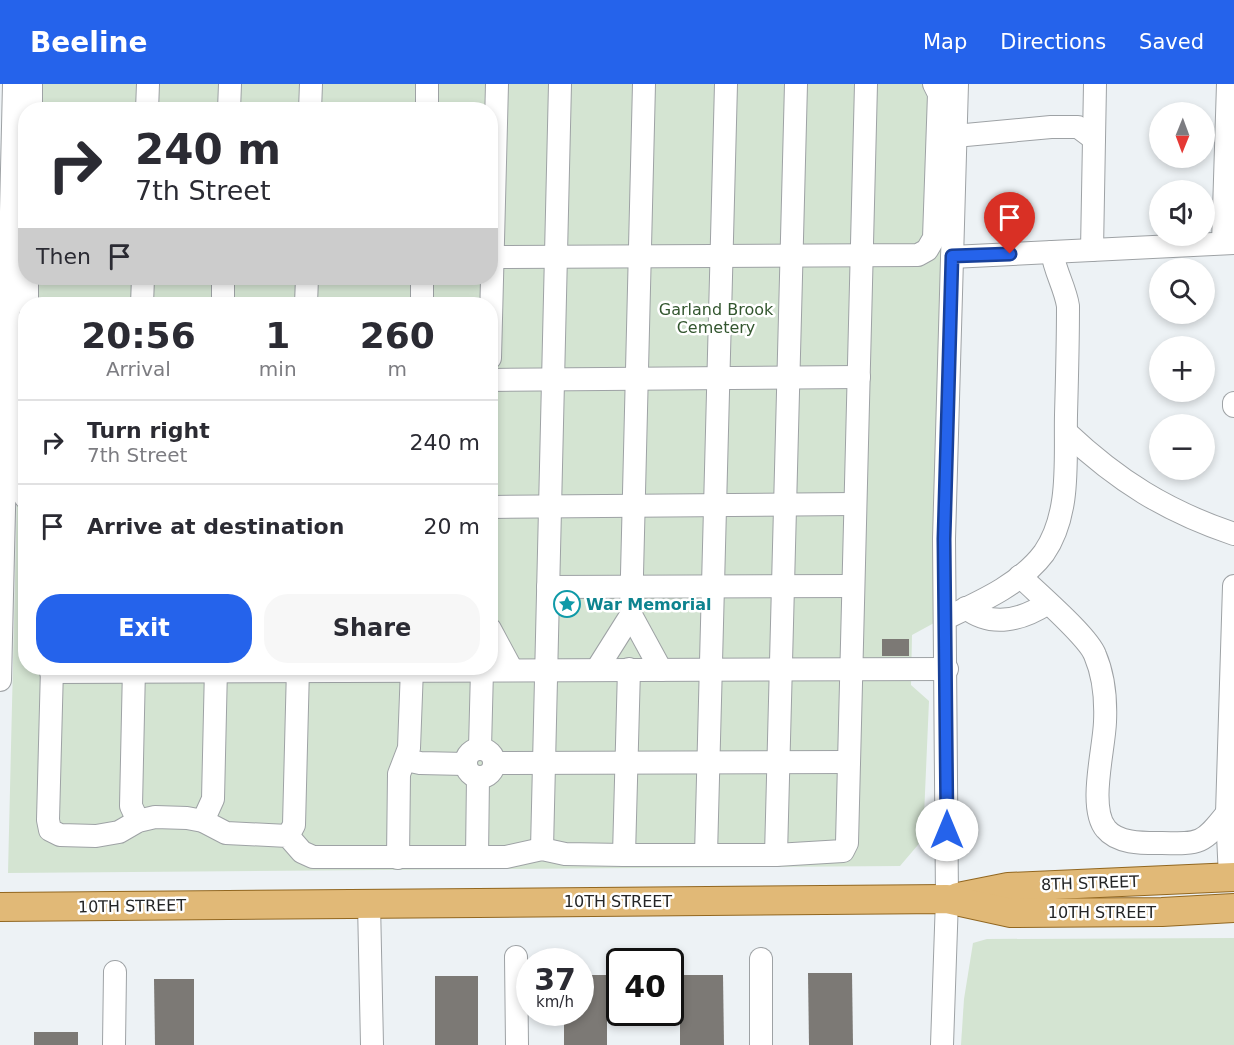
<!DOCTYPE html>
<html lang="en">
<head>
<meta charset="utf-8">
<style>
  body { margin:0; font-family:"DejaVu Sans",sans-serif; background:#f7f7f7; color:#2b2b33; height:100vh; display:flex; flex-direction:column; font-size:22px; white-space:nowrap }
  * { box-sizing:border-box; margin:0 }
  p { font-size:20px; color:#7c7c81 }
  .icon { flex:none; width:33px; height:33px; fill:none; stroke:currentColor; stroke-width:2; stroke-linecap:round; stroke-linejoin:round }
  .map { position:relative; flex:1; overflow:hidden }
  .sheet { position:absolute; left:18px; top:213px; width:480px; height:378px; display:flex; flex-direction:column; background:#fff; border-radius:24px; box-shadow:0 3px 9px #0003 }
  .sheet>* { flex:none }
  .hud { position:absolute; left:18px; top:18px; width:480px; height:183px; border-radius:24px; box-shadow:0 3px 9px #0003; background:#fff; color:#2b2b33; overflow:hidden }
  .needle { width:39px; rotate:181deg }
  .tools { position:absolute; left:1149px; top:18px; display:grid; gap:12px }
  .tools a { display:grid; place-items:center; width:66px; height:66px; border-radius:50%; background:#fff; box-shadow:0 3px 9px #0003; font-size:30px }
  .speed { position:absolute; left:516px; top:864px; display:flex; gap:12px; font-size:30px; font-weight:700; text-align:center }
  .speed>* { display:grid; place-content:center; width:78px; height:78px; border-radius:50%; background:#fff; box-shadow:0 3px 9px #0003; line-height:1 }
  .speed small { font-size:15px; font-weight:400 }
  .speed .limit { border:3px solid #111; border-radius:9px; background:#fff; color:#111 }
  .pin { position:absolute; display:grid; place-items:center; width:51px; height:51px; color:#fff; margin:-62px -26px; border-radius:50% 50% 50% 0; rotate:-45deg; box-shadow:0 0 6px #0007 }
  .pin .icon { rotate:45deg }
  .me { position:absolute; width:66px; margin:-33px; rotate:0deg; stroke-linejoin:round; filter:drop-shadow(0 0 4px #0008) }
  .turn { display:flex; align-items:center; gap:21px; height:126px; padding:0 18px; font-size:27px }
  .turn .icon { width:78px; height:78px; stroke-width:2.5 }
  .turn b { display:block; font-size:42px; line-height:51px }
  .then { display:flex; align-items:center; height:57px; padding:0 18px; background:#0003; gap:12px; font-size:22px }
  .eta { display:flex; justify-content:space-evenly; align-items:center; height:102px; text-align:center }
  .eta b { font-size:36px; font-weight:600; line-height:42px }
  .action { display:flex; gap:12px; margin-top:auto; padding:12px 18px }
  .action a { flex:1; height:69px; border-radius:24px; background:#2563eb; color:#fff; font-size:24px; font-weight:600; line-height:69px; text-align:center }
  .action a+a { background:#f7f7f7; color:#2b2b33 }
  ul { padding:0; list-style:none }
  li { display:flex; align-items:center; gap:18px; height:84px; padding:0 18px; border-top:2px solid #e1e1e2 }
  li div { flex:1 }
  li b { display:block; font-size:22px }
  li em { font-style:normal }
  header { display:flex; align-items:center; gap:36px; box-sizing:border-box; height:84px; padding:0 30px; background:#2563eb; color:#fff }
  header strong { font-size:28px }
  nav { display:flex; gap:33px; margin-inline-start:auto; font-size:21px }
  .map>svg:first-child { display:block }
  .green { fill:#d4e4d2; fill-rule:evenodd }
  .building { fill:#7c7975 }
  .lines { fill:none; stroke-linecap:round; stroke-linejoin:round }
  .minor-casing { stroke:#9ea2a5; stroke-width:24 }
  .major-casing { stroke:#926720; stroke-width:30 }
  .minor { stroke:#fff; stroke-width:22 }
  .major { stroke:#e1b977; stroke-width:28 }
  .route-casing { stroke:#184099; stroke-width:15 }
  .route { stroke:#2563eb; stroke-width:10 }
  .labels { text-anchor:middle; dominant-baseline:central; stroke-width:5; stroke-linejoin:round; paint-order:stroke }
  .park-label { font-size:16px; fill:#33562f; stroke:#fff }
  .culture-label { font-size:16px; font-weight:bold; fill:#0d838f; stroke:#fff; text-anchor:start }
  .street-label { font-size:16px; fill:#242526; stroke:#fff }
</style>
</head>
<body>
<header>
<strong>Beeline</strong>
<nav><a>Map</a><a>Directions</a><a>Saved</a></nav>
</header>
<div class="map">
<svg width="1234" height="961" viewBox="0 0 1234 961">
  <rect width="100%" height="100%" fill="#edf2f5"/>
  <g class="green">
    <path d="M27,0H948L934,539L912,551L911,601L929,617L923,755L900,782L8,789L25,77L26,194H490V26L27,25ZM26,220H490V584H26Z"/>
    <polygon points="1234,854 1234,961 961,961 964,915 973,859 987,855"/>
  </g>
  <g class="building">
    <rect x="882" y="555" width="27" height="17"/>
    <polygon points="808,889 852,889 853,961 809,961"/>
    <polygon points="580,891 607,891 607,961 564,961 564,928 580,928"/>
    <polygon points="680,891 723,891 724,961 680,961"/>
    <rect x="435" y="892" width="43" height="69"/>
    <polygon points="154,895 194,895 194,961 155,961"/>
    <rect x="34" y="948" width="44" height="13"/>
  </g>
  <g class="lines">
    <defs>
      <g id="minor">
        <polyline points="31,26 31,0"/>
        <polyline points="147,26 148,0"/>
        <polyline points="229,26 230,0"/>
        <polyline points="310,26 311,0"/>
        <polyline points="427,26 427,0"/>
        <polyline points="955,52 1051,43 1078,43 1094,55"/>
        <polyline points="1223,159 1228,0"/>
        <polyline points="1092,166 1095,0"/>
        <polyline points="490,173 918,171 927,166 934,154 939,10 934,0"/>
        <polyline points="952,173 1234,159"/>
        <polyline points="27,220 27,194"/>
        <polyline points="142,220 143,194"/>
        <polyline points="223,220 223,194"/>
        <polyline points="306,220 307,194"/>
        <polyline points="422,220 422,194"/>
        <polyline points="26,266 21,407 26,414"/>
        <polyline points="490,274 497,0"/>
        <polyline points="490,296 859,293"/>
        <polyline points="1234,319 1234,322"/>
        <path d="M1066,348C1118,397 1166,427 1234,450"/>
        <polyline points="490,423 855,420"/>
        <path d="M1020,492C1036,508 1088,552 1095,571C1104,592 1106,616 1105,638C1104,666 1088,724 1106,745C1118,760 1144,759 1162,759C1200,760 1203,760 1227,729"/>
        <polyline points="548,503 853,502"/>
        <path d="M966,524C992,544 1022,536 1048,519"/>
        <polyline points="631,531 661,586"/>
        <path d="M946,534C980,518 1021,500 1044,469C1071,430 1065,376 1066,331C1067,295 1068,258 1068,222C1065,203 1055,188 1052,168"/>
        <polyline points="490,545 512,586"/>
        <polyline points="52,584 48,736 50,746 60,751 96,752 119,748 138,737 155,733 187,734 203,737 226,749 288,752 302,768 313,773 506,773 542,765 565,770 624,771 776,771 843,767 847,759 866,0"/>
        <polyline points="134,584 131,722 138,737"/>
        <polyline points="597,585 631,531 644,0"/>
        <polyline points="51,588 947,585"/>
        <polyline points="0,596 14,0"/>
        <polyline points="480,664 482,586"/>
        <circle cx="480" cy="679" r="14"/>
        <polyline points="406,676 420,679 465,680"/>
        <polyline points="494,679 849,678"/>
        <polyline points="203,737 213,715 216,584"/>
        <polyline points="288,752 294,741 298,584"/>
        <polyline points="542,765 560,0"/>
        <polyline points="624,771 629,585"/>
        <polyline points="706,771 726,0"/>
        <polyline points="776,771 796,0"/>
        <polyline points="477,773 478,693"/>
        <polyline points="398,774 399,690 409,664 412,584"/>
        <polyline points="1230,794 1227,729 1234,502"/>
        <polyline points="369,819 372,961"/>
        <polyline points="516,873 517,961"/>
        <polyline points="761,875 761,961"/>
        <polyline points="114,961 115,888"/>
        <polyline points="942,961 947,815 944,455 957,0"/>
      </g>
      <g id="major">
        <polyline points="958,813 1008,803 1234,793"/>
        <polyline points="0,823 947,815 1011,829 1162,828 1234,824"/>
      </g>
    </defs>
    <use href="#minor" class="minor-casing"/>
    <use href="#major" class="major-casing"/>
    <use href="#minor" class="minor"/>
    <use href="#major" class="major"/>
  </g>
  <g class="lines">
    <defs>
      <polyline id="route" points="947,746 944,455 952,172 1010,170"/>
    </defs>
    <use href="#route" class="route-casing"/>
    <use href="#route" class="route"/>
  </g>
  <defs>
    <symbol id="sight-ring" viewBox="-11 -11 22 22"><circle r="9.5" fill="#fff" stroke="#0f9aa8" stroke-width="1.5"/><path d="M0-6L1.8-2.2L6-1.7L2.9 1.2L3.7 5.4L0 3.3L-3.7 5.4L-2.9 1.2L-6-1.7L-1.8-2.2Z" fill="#0f9aa8"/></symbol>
  </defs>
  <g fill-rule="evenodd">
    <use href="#sight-ring" x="552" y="505" width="30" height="30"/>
  </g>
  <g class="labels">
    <g class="park-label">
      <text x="716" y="225">Garland Brook<tspan x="716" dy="18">Cemetery</tspan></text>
    </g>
    <g class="culture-label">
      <text x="586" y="520">War Memorial</text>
    </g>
    <g class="street-label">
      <text transform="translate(1090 799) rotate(-2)">8TH STREET</text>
      <text x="618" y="817">10TH STREET</text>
      <text transform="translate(132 822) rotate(-1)">10TH STREET</text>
      <text x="1102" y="828">10TH STREET</text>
    </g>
  </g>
</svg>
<div class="tools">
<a><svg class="needle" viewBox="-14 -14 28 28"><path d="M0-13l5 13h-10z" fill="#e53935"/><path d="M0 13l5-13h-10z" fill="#7c7c81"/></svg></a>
<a><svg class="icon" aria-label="sound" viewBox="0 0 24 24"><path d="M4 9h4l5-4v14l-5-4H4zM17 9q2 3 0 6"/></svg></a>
<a><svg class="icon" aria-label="search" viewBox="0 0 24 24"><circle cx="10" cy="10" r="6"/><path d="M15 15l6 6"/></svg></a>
<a>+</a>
<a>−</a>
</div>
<div class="speed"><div>37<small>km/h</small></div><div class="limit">40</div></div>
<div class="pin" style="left:1010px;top:170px;background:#d93025"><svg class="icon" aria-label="arrive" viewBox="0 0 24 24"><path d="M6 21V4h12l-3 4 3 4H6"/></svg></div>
<svg class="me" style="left:947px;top:746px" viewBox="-20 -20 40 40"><circle r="19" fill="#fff"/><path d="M0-13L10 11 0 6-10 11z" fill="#2563eb"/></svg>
<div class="hud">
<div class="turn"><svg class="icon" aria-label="right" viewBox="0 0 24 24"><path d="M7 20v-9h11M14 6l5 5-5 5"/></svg><div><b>240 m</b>7th Street</div></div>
<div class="then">Then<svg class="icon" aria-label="arrive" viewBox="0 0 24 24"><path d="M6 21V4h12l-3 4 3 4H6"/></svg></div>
</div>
<section class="sheet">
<div class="eta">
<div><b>20:56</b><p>Arrival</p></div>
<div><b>1</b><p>min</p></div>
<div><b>260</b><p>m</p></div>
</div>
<ul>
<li><svg class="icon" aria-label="right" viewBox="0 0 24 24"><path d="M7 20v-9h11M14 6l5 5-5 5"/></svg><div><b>Turn right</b><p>7th Street</p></div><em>240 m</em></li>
<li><svg class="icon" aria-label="arrive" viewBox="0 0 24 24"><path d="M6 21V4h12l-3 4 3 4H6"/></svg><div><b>Arrive at destination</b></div><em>20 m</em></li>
</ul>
<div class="action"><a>Exit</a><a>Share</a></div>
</section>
</div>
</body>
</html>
